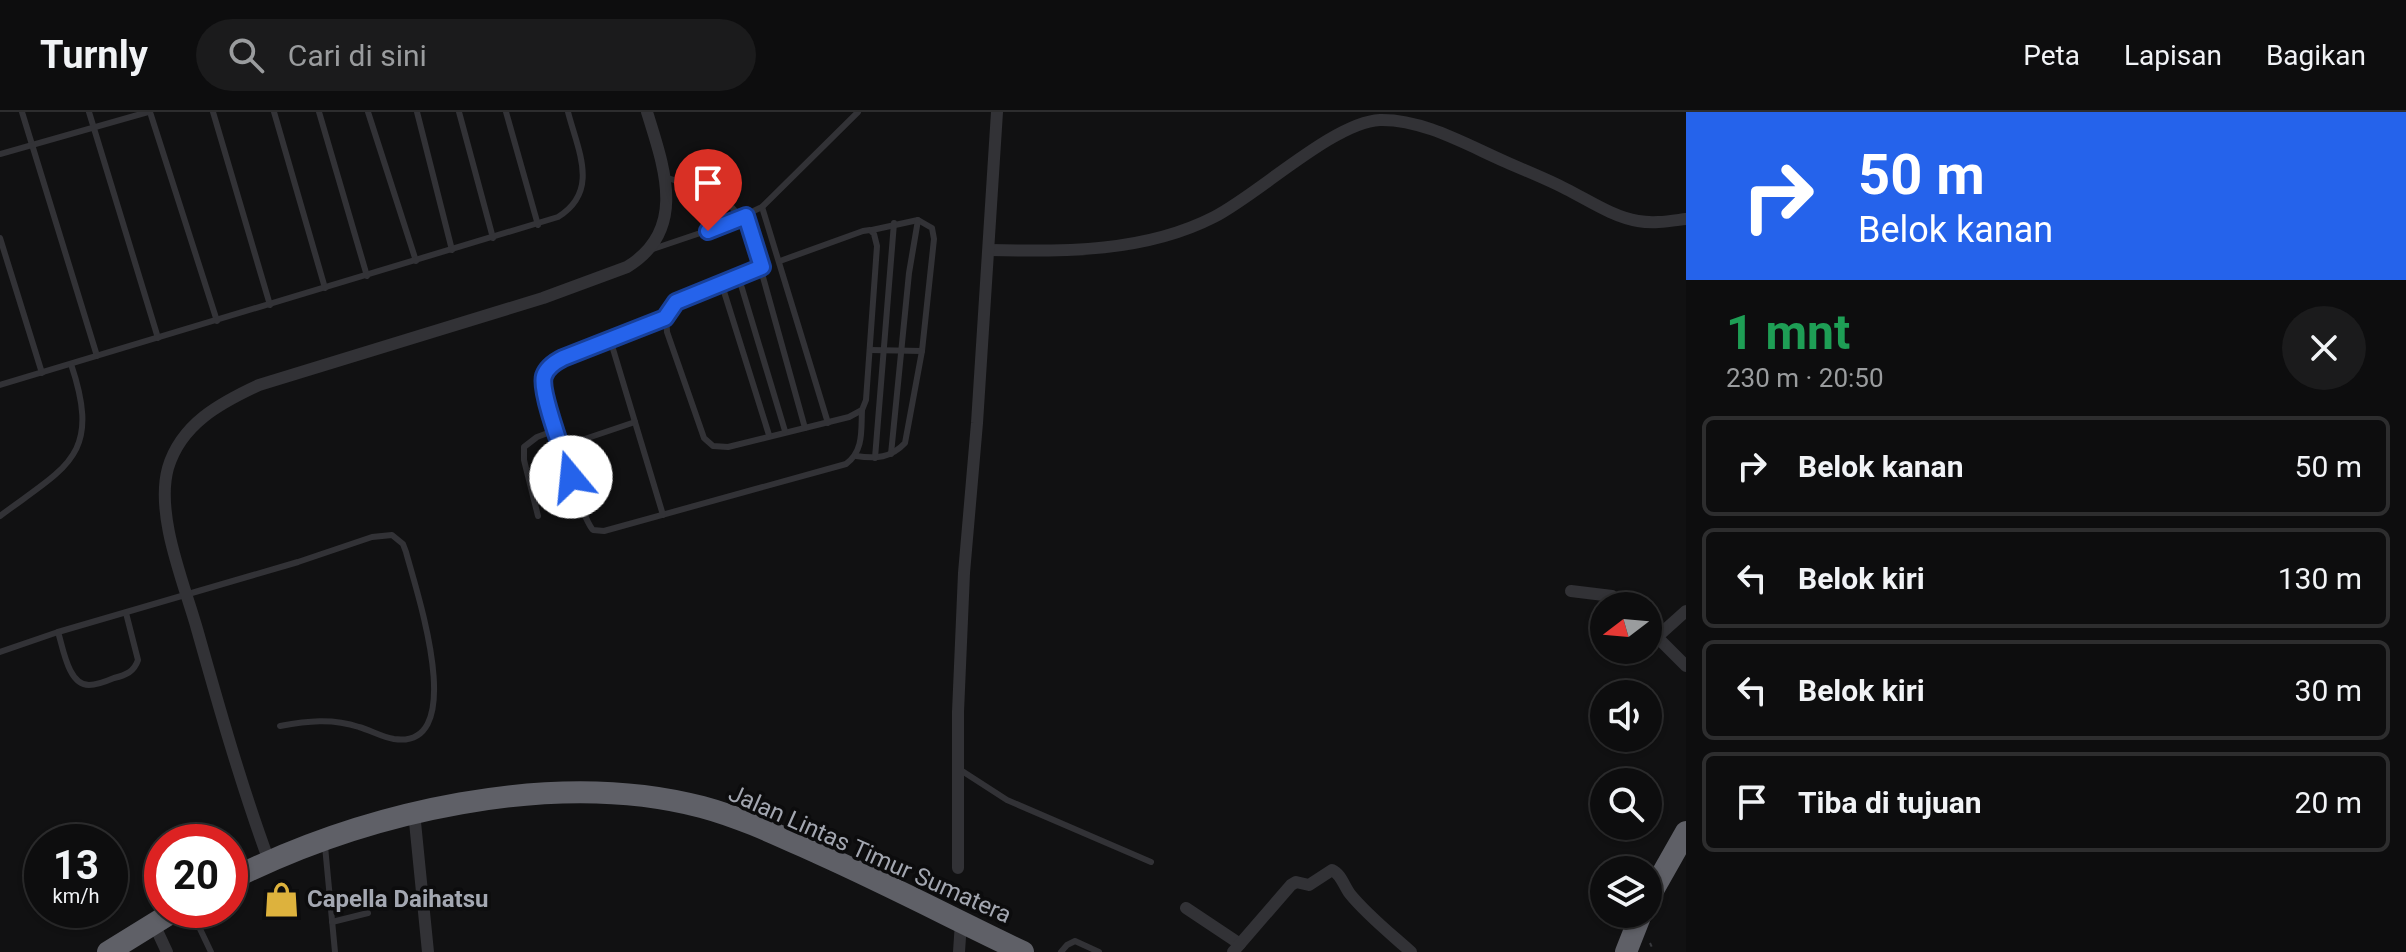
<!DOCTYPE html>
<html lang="id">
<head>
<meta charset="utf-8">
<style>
  body { margin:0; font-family:Roboto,sans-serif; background:#1b1b1c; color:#f1f3f6; height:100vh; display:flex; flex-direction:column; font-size:30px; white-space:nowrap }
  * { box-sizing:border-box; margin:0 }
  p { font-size:26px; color:#9a9c9e }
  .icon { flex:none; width:44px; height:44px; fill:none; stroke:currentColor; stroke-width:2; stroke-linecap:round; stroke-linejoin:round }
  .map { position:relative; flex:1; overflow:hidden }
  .details { display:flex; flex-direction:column; background:#0d0d0e; width:720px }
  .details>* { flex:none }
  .hud { background:#2563eb; color:#fff; overflow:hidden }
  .needle { width:52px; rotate:254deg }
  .controls { position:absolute; left:1590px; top:480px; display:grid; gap:16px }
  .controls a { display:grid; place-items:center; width:72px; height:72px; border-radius:50%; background:#0d0d0e; box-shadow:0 2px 6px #0004,0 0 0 2px #2d2d2e; font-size:40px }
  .speed { position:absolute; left:24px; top:712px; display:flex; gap:16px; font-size:40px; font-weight:700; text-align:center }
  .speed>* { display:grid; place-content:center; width:104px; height:104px; border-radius:50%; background:#0d0d0e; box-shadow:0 2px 6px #0004,0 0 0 2px #2d2d2e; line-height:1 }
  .speed small { font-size:20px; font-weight:400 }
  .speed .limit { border:12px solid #d22; background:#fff; color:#111 }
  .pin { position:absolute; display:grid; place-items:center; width:68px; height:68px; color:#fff; margin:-82px -34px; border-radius:50% 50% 50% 0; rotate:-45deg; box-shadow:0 0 8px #0007 }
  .pin .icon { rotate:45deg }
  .me { position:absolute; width:88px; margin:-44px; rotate:343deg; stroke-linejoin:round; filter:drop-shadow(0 0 6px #0008) }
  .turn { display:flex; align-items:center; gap:28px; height:168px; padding:0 40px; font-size:36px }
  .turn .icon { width:104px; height:104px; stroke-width:2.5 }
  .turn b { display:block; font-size:56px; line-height:68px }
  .round { display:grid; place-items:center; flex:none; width:84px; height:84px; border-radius:42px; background:#1b1b1c }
  .overview { display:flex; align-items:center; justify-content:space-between; height:136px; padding:0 40px }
  h1 { font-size:48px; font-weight:700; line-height:60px; color:#1e9e55 }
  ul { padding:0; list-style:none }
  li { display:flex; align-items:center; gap:24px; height:100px; margin:0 16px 12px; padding:0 24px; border:4px solid #2d2d2e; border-radius:12px }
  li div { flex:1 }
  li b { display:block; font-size:30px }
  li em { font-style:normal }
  header { display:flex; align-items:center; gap:48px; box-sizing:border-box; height:112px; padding:0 40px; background:#0d0d0e; border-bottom:2px solid #2d2d2e }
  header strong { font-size:38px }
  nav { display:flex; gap:44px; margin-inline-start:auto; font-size:28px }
  .search { width:560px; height:72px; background:#1b1b1c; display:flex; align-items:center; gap:20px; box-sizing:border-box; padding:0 28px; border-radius:44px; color:#9a9c9e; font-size:30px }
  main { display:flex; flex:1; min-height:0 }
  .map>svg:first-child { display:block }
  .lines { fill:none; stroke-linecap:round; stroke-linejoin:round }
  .path { stroke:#38393d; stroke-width:2; stroke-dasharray:4 6; stroke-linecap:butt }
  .lane { stroke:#323236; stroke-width:6 }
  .street { stroke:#323236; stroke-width:12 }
  .highway { stroke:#5f6067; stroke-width:22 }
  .route-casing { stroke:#184099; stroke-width:20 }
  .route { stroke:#2563eb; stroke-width:14 }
  .labels { text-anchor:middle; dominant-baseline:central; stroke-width:7; stroke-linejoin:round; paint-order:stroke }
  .street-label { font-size:24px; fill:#a3a7b1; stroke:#0c0c0d }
  .poi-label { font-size:24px; font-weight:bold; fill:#a3a7b1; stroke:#0c0c0d; text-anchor:start }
</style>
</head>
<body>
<header>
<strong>Turnly</strong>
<div class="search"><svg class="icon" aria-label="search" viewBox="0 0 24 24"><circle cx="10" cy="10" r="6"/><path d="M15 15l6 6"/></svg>Cari di sini</div>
<nav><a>Peta</a><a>Lapisan</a><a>Bagikan</a></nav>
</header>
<main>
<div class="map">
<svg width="1686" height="840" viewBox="0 0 1686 840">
  <rect width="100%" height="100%" fill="#111112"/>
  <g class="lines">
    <polyline class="path" points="1650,831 1654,840"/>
    <g class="lane">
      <polyline points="22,0 97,244"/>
      <polyline points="89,0 158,226"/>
      <polyline points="150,0 217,209"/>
      <polyline points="213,0 270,193"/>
      <polyline points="274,0 325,176"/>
      <polyline points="319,0 367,164"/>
      <polyline points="368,0 416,149"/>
      <polyline points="417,0 452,138"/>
      <polyline points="459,0 493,126"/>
      <polyline points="506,0 538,113"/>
      <polyline points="0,42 148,0"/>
      <path d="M665,65C692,75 725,79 740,106"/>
      <polyline points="762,95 828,311"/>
      <polyline points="746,104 805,316"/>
      <polyline points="0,126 42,261"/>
      <polyline points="650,138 724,113 762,95 858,0"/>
      <polyline points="762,155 676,190 666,202 667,220 704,326 713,334 728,335 849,305 862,298 866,288 877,134 874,122 870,118 863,119 780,149"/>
      <polyline points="738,163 785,319"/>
      <polyline points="721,170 769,323"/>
      <path d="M665,206L563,246C553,251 544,258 543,269C542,286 582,407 593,418L604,419L846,352C864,339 861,318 862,298"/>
      <polyline points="610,227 663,403"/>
      <polyline points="870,238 922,239 934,127 932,116 918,108 872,118"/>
      <path d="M0,273L558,105C600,79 578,39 568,0"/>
      <polyline points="561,335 635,310"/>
      <polyline points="891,342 909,161 918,108"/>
      <path d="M856,344C876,347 891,346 905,331L922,239"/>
      <polyline points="875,346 894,111"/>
      <path d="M0,404C67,354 102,344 71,252"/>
      <polyline points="538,404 524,348 524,335 537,325 556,318"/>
      <path d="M58,520C63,535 68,573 89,573C97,573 107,569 114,566C126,563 134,560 138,548L126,501"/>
      <path d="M0,540L58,520L298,450L372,425L392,423L403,432L406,440C415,475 471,638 394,627C382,625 370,618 359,615C332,606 307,609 280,614"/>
      <polyline points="959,657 1007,688 1151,750"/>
      <polyline points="325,734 335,840"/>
      <polyline points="191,798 211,840"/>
      <polyline points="332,810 368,801"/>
      <polyline points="1061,840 1067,833 1075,829 1099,840"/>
    </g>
    <g class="street">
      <path d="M989,138C1064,140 1146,140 1214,105C1259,82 1334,10 1380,8C1423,7 1467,33 1506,50C1526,59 1547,67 1566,77C1588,88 1613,105 1638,109C1654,112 1670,109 1686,107"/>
      <polyline points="1571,479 1612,484 1627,494"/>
      <polyline points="1648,516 1686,554"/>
      <polyline points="1657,525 1686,499"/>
      <polyline points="414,700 428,840"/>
      <path d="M269,749C241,673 219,595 197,517C184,471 155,403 168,356C181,312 220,291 259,273L543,186L627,155C688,118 664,55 647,0"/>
      <polyline points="958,756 958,600 964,461 977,311 997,0"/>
      <polyline points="1186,796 1240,832"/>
      <polyline points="153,810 167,840"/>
      <polyline points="959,840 961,810"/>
      <path d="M1233,840L1291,773L1296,770L1309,773L1332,758C1341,762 1344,774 1350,782C1368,804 1390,821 1411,840"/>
    </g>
    <g class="highway">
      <path d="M230,768C365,700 553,656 702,695C743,706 782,725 820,742C889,773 956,808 1023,840"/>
      <polyline points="1648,787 1686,720"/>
      <polyline points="108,840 176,798"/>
      <polyline points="1626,840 1641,802"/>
    </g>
  </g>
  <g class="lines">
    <defs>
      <path id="route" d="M571,365C565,346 539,279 544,264C547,255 555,250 563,246L665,206L676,190L762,155L746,104L708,119"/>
    </defs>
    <use href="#route" class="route-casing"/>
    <use href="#route" class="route"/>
  </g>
  <defs>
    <symbol id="shop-bare" viewBox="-9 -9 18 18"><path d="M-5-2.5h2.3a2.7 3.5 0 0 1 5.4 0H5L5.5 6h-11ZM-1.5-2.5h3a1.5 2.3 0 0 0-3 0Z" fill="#ddb23d" stroke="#0c0c0d" stroke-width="2.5" paint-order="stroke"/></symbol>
  </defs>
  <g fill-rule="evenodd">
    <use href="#shop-bare" x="256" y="762" width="51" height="51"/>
  </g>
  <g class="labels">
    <g class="street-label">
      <text transform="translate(870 742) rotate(24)">Jalan Lintas Timur Sumatera</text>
    </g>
    <g class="poi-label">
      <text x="307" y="787">Capella Daihatsu</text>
    </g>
  </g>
</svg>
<div class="controls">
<a><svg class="needle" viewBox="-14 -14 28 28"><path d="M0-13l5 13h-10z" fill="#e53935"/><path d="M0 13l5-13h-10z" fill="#9a9c9e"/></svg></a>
<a><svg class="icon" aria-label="sound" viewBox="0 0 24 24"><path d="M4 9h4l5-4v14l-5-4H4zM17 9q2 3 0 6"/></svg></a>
<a><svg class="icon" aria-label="search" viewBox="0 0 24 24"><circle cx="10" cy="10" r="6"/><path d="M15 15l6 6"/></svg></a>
<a><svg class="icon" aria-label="layers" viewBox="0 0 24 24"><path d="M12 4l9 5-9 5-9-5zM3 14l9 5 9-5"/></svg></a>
</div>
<div class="speed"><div>13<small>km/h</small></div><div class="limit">20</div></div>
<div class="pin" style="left:708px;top:119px;background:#d93025"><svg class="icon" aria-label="arrive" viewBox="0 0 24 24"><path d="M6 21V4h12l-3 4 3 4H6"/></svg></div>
<svg class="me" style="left:571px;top:365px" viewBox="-20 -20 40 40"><circle r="19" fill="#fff"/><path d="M0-13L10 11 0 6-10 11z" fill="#2563eb"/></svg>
</div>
<section class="details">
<div class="hud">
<div class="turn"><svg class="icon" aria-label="right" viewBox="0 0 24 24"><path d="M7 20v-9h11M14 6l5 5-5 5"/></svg><div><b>50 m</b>Belok kanan</div></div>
</div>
<div class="overview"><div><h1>1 mnt</h1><p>230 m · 20:50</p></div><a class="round"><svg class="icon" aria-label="close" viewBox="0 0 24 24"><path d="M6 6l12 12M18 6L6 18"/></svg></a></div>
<ul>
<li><svg class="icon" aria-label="right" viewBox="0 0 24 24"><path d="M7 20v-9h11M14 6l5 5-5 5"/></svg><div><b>Belok kanan</b></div><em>50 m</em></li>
<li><svg class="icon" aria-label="left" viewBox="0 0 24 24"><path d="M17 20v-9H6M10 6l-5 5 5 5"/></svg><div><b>Belok kiri</b></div><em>130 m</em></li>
<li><svg class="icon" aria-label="left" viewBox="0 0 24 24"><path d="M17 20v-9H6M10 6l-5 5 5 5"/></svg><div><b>Belok kiri</b></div><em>30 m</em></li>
<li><svg class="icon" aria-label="arrive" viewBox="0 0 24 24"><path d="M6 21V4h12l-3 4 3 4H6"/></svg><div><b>Tiba di tujuan</b></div><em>20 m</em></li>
</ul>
</section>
</main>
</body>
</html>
